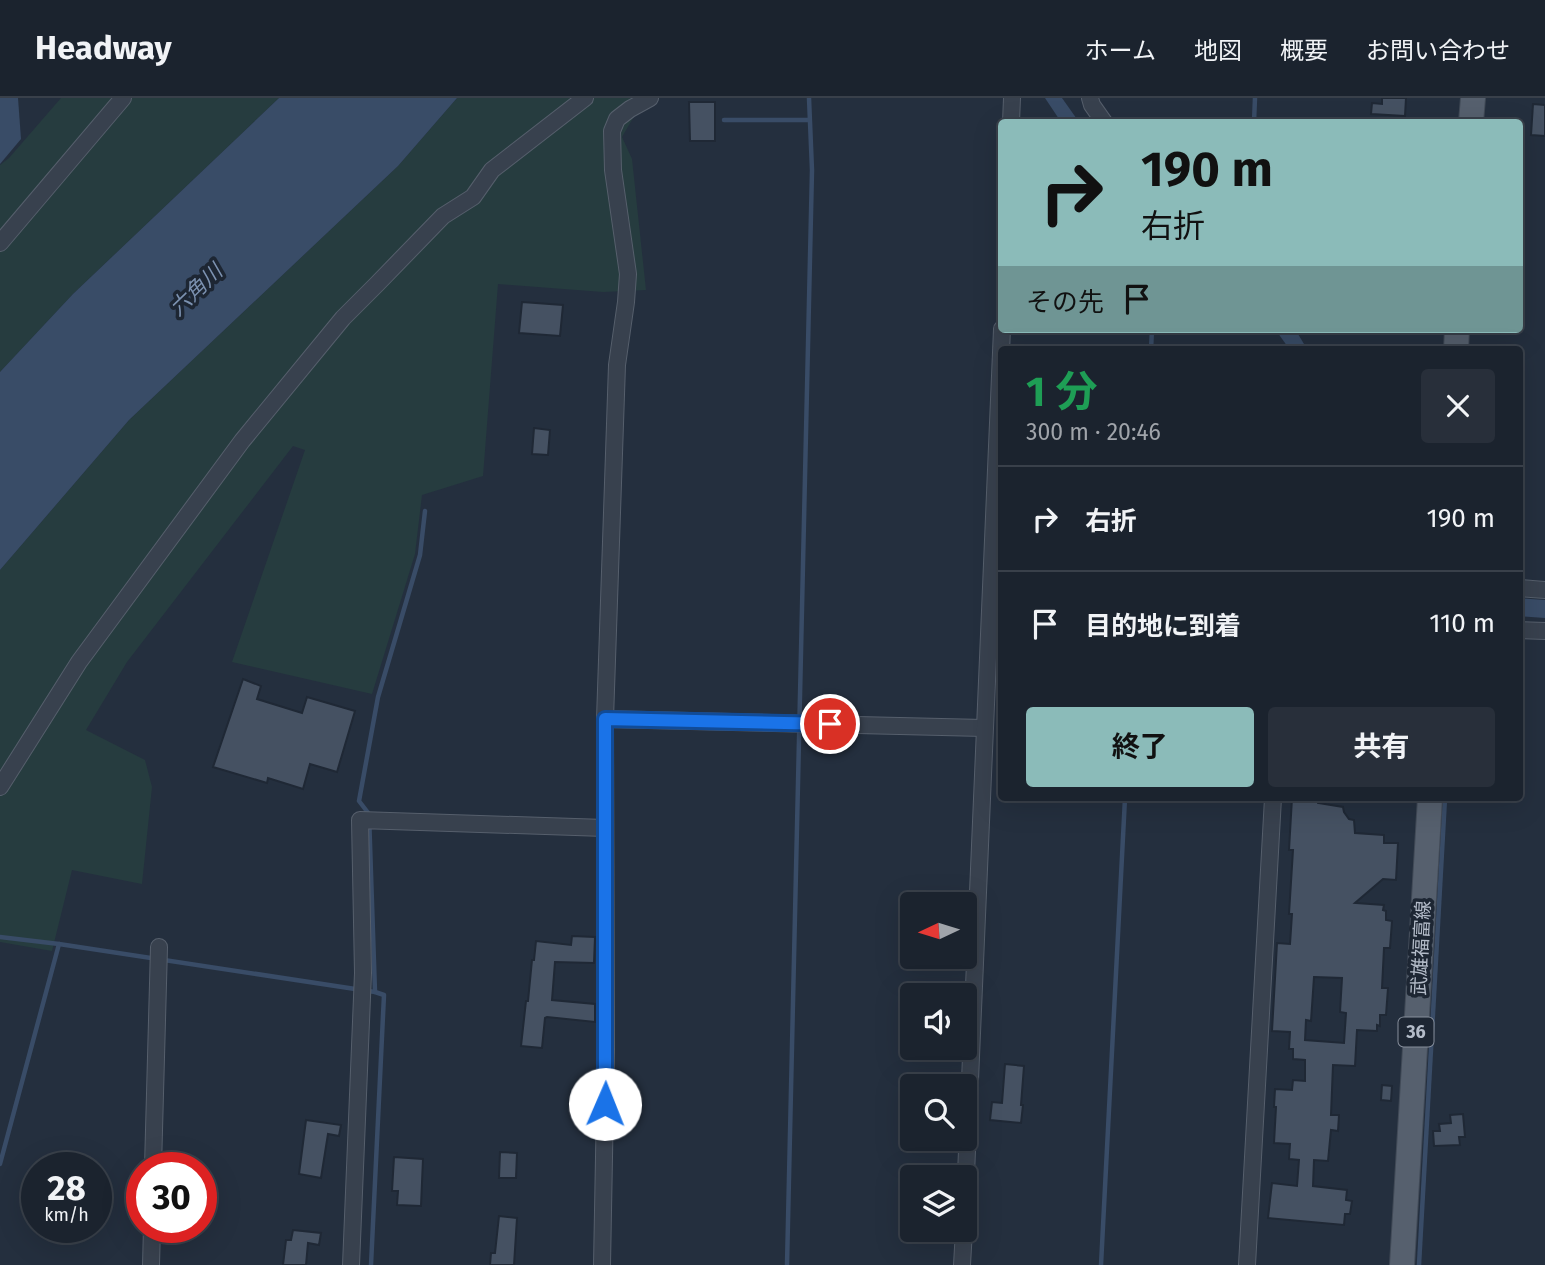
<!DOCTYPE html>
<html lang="ja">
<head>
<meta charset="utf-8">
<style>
  body { margin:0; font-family:"Fira Sans","Noto Sans JP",sans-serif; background:#282f3a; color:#f1f3f6; height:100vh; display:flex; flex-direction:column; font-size:26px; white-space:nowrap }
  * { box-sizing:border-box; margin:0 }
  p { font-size:23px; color:#a0a4aa }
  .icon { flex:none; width:38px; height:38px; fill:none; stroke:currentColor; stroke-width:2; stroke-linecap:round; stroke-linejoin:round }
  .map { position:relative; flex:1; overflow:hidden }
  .panel { position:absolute; left:998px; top:248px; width:525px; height:455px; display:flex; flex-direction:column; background:#1b232e; border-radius:7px; box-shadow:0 7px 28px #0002,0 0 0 2px #39404a }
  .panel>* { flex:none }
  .hud { position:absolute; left:998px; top:21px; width:525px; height:214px; border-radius:7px; box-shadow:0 7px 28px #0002,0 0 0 2px #39404a; background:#8bbbb9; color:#111; overflow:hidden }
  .needle { width:46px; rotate:266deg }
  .tools { position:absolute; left:900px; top:794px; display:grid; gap:14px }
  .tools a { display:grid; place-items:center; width:77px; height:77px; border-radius:7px; background:#1b232e; box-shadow:0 7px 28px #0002,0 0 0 2px #39404a; font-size:35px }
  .speed { position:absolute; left:21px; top:1054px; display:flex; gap:14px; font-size:35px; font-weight:700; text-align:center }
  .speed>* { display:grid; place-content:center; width:91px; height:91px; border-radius:50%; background:#1b232e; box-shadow:0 7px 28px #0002,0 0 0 2px #39404a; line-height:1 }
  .speed small { font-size:18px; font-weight:400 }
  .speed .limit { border:10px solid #d22; background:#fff; color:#111 }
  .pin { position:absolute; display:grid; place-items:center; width:60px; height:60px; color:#fff; margin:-30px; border:4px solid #fff; border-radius:50%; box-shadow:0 2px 7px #0007 }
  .me { position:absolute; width:77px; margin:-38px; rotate:1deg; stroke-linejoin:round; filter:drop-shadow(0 0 5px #0008) }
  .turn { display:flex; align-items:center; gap:24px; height:147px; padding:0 28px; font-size:32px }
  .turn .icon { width:91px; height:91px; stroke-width:2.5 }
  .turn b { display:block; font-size:49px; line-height:60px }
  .then { display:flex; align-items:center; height:66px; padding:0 28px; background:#0003; gap:14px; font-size:26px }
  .round { display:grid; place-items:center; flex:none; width:74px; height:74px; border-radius:7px; background:#282f3a }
  .summary { display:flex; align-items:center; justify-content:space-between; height:119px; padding:0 28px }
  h1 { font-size:42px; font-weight:700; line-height:52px; color:#1e9e55 }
  .primary-button { display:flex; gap:14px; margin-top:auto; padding:14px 28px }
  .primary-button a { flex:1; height:80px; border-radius:7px; background:#8bbbb9; color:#111; font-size:28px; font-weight:700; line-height:80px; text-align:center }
  .primary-button a+a { background:#282f3a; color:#f1f3f6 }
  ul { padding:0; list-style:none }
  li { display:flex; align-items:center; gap:21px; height:105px; padding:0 28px; border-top:2px solid #39404a }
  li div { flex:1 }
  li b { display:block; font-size:26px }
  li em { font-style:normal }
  header { display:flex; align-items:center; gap:42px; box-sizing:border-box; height:98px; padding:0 35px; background:#1b232e; border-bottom:2px solid #39404a }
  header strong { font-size:33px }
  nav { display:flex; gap:38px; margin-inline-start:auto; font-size:24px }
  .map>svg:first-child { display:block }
  .green { fill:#263c3f }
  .water { fill:#394c67 }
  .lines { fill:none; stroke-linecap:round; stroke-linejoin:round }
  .stream { stroke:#394c67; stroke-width:4.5 }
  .building { fill:#455162; stroke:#1f2835; stroke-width:2; fill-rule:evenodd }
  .minor-casing { stroke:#565f6c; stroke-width:18 }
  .primary-casing { stroke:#414a57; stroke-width:26 }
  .minor { stroke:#38414e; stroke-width:16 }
  .primary { stroke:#56606e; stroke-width:24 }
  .route-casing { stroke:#114b97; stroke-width:18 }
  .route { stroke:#1a73e8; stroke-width:12 }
  .labels { text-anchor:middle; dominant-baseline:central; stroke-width:7; stroke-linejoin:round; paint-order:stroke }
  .shield { fill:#1d2633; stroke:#878f9c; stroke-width:2 }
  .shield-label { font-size:18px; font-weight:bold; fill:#b4bcc9 }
  .street-label { font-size:19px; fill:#b4bcc9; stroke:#1d2633 }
  .water-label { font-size:21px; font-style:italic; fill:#7c92b1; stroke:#1d2633 }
</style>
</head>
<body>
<header>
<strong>Headway</strong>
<nav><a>ホーム</a><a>地図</a><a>概要</a><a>お問い合わせ</a></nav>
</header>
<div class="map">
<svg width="1545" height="1167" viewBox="0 0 1545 1167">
  <rect width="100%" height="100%" fill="#242f3e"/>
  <g class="green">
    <polygon points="61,0 279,0 73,196 0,274 0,67 9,60"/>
    <polygon points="457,0 660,0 636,15 622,39 632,61 646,192 603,194 498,186 483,378 422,397 415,456 372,596 232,564 305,352 293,348 127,564 86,632 145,662 152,689 142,786 72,772 52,853 0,844 0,472 129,322 398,68"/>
  </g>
  <g class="water">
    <polygon points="0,0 18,0 21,41 0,66"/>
    <polygon points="279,0 457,0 398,68 129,322 0,472 0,274 73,196"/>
    <polygon points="1045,0 1062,0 1079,24 1061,24"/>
    <polygon points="1275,231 1295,231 1304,246 1305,252 1290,252"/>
    <polygon points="1519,500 1545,502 1545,520 1519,518"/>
  </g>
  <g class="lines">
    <g class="stream">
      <polyline points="724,22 809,22"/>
      <polyline points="1254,24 1255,0"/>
      <polyline points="1151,252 1152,231"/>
      <polyline points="0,839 59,846 375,894 384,897 371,1167"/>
      <polyline points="375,894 369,716 359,703 378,599 420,457 425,413"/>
      <polyline points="0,1066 59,846"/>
      <polyline points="787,1167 812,72 809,0"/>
      <polyline points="1101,1167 1125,700"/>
      <polyline points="1419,1167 1445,700"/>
    </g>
  </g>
  <g class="building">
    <polygon points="1382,0 1406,0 1405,18 1371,16 1372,5 1382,6"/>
    <polygon points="689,4 715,4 715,43 690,43"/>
    <polygon points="1533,6 1545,7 1545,38 1531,37"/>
    <polygon points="522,204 563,207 560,238 519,235"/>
    <polygon points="534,330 550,332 548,357 532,356"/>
    <polygon points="243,581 261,588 257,601 302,615 307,599 355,613 337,674 310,666 303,691 268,680 267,685 213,669"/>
    <path d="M1292,700H1318V705L1343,709L1344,714L1349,721L1354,722L1355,735L1384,737V745H1398L1396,782L1383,781L1355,805L1384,807L1383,812L1386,813V822L1392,823L1390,850H1384L1382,890H1388L1386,917H1380V928L1377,927V933L1357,932L1355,968L1333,967L1331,1017H1339L1338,1033L1331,1032L1328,1063L1314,1062L1313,1088L1347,1092L1346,1102L1352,1103L1350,1116H1345L1344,1127L1268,1120L1272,1085L1297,1088L1299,1062L1289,1061L1290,1046L1274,1045L1276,1009H1274L1275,991L1292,992L1293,982L1305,983V962L1293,961V951H1289L1290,934L1272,933L1277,845L1290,846L1292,816H1289L1293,752H1289ZM1314,879L1342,880L1340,914L1346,915L1344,945L1305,942L1306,922L1311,923Z"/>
    <polygon points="572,838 595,839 594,865 555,864 552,902 595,906 595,924 547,919 545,920 542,950 521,948 526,903 528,903 532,862 534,862 536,843 571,847"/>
    <polygon points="1005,966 1024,968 1021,1007 1023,1007 1021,1025 990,1022 992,1004 1002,1005"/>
    <polygon points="1382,987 1392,988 1391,1003 1381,1002"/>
    <polygon points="1463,1016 1465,1039 1459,1039 1460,1047 1434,1048 1433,1033 1440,1033 1439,1026 1451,1025 1450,1017"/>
    <polygon points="306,1022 341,1027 339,1038 328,1036 321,1080 299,1076"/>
    <polygon points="500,1054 517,1055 516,1080 499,1080"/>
    <polygon points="394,1059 423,1061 421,1108 397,1107 398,1093 392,1093"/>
    <polygon points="499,1118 517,1120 514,1167 490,1167 491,1155 495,1155"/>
    <polygon points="293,1132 321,1135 319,1147 308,1145 306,1167 283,1167 286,1142 291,1142"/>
  </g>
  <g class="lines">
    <defs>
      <g id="minor">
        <polyline points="1090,0 1092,7 1104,24"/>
        <polyline points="1011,24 1012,0"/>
        <polyline points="0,145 123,0"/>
        <polyline points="1519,490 1545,492"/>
        <polyline points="1519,532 1545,533"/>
        <polyline points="605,621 984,630"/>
        <polyline points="0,689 79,564 242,343 343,220 377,186 443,118 473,99 492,72 585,0"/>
        <polyline points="153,1069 159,849"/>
        <polyline points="964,1123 1002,231"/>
        <polyline points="151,1167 152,1129"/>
        <polyline points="351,1167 363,875 360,722 605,730"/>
        <polyline points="602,1167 606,951 605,621 617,267 626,204 628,176 613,72 612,33 617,21 630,11 650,0"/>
        <polyline points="962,1167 964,1132"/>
        <polyline points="1247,1167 1273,700"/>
      </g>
      <g id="primary">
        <polyline points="1471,24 1473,0"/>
        <polyline points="1456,252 1457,231"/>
        <polyline points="1402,1167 1430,700"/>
      </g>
    </defs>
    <use href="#minor" class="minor-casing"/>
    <use href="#primary" class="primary-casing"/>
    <use href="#minor" class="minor"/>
    <use href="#primary" class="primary"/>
  </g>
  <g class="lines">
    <defs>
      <polyline id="route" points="605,1006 605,621 830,626"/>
    </defs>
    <use href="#route" class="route-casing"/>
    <use href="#route" class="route"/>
  </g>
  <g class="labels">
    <rect class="shield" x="1398.5" y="919.5" width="35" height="29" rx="5"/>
    <g class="shield-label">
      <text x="1416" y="934">36</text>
    </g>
    <g class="street-label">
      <text transform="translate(1421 850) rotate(-87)">武雄福富線</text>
    </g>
    <g class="water-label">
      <text transform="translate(196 192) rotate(-44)">六角川</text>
    </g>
  </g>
</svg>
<div class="tools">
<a><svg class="needle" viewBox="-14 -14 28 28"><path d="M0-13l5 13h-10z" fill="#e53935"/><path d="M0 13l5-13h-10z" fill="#a0a4aa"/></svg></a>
<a><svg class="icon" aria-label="sound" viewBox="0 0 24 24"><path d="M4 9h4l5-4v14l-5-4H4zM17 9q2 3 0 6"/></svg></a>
<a><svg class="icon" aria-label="search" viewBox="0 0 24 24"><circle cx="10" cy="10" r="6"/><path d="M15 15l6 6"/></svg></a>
<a><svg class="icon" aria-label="layers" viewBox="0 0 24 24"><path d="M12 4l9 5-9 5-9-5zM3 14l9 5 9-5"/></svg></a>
</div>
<div class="speed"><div>28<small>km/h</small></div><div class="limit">30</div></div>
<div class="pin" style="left:830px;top:626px;background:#d93025"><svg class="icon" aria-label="arrive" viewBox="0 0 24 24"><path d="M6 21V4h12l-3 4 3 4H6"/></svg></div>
<svg class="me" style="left:605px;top:1006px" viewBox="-20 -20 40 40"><circle r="19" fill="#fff"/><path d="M0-13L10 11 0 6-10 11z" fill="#1a73e8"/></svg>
<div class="hud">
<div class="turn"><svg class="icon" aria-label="right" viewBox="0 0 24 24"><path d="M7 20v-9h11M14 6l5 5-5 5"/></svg><div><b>190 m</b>右折</div></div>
<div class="then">その先<svg class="icon" aria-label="arrive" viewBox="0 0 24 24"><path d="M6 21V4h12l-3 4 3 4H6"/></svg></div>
</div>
<section class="panel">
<div class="summary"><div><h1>1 分</h1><p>300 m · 20:46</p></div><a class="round"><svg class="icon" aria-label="close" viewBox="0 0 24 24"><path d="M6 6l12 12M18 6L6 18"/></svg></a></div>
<ul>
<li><svg class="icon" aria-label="right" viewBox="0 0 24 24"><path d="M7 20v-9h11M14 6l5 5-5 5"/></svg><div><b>右折</b></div><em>190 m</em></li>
<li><svg class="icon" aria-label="arrive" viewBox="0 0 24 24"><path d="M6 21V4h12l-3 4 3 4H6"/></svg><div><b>目的地に到着</b></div><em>110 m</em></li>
</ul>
<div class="primary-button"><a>終了</a><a>共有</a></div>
</section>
</div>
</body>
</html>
